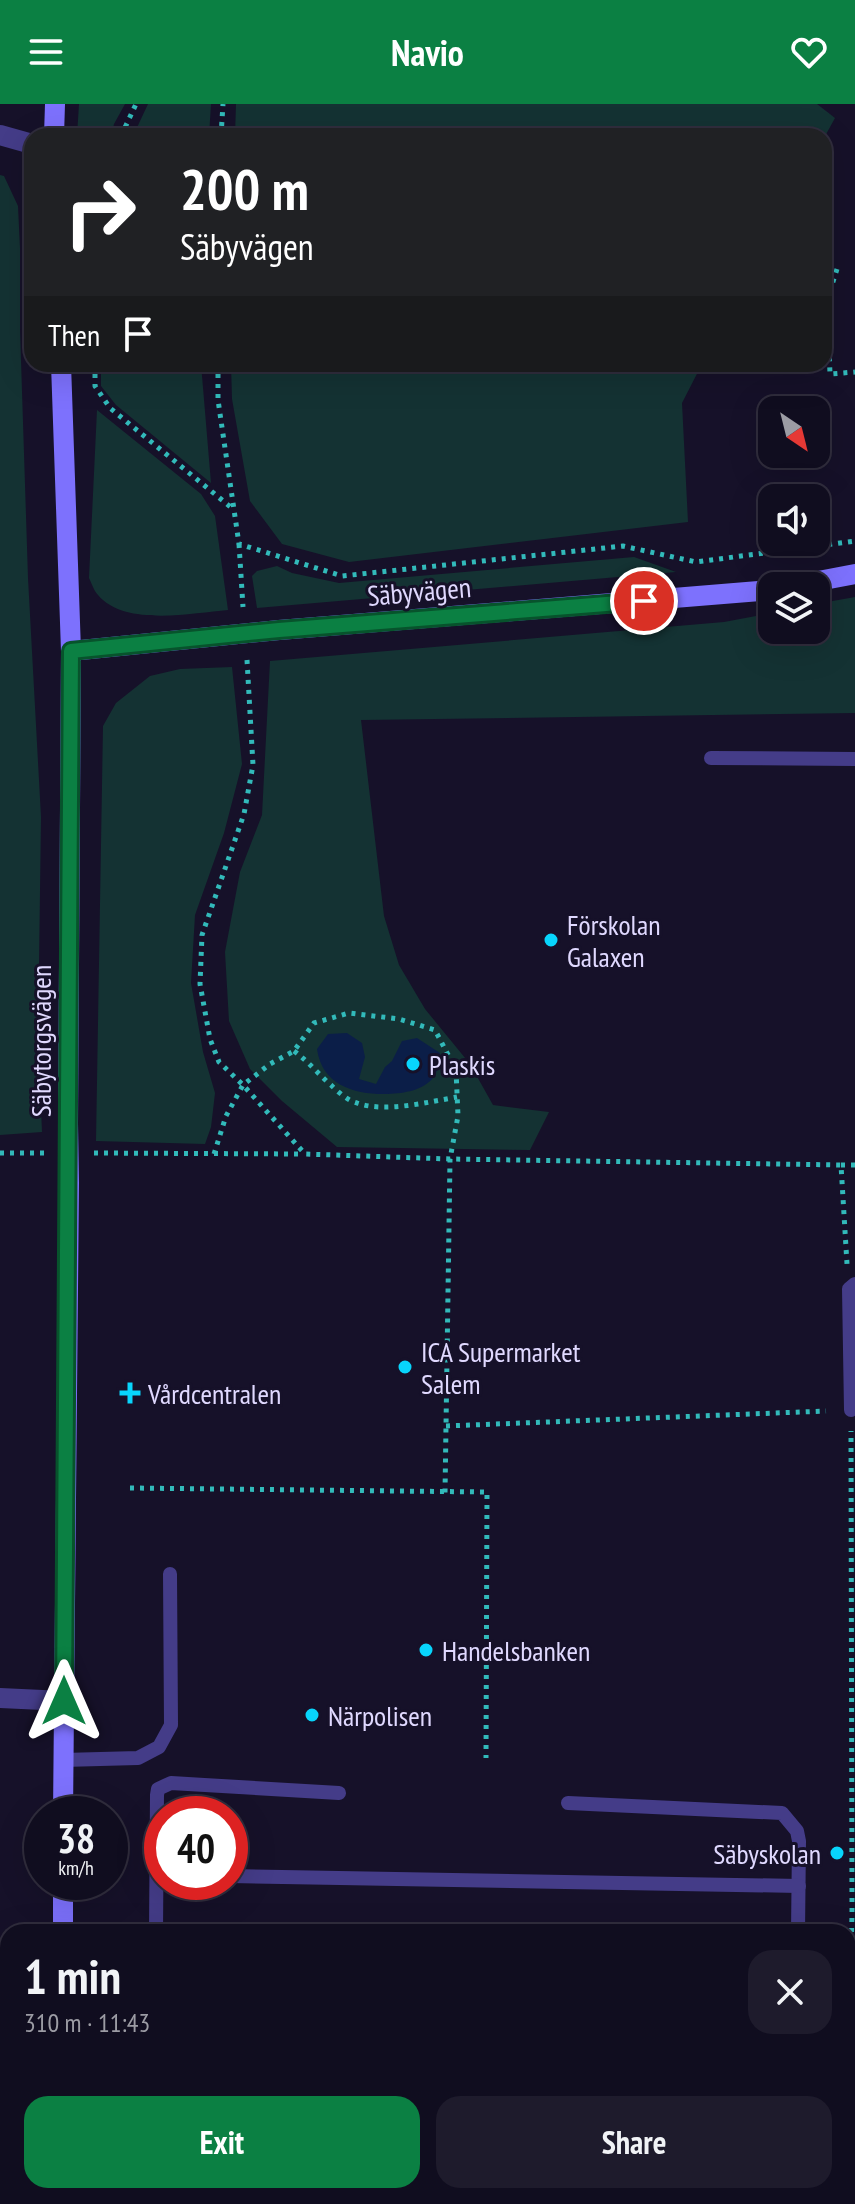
<!DOCTYPE html>
<html lang="en">
<head>
<meta charset="utf-8">
<style>
  body { margin:0; font-family:"PT Sans Narrow",sans-serif; background:#1e1b2c; color:#f1f3f6; height:100vh; display:flex; flex-direction:column; font-size:30px; white-space:nowrap }
  * { box-sizing:border-box; margin:0 }
  p { font-size:26px; color:#9c9ca4 }
  .icon { flex:none; width:44px; height:44px; fill:none; stroke:currentColor; stroke-width:2; stroke-linecap:round; stroke-linejoin:round }
  .map { position:relative; flex:1; overflow:hidden }
  .drawer { position:absolute; left:0px; top:1820px; width:856px; height:280px; display:flex; flex-direction:column; background:#100d1f; border-radius:24px 24px 0 0; box-shadow:0 8px 32px #0002,0 0 0 2px #302d3d }
  .drawer>* { flex:none }
  .guide { position:absolute; left:24px; top:24px; width:808px; height:244px; border-radius:24px; box-shadow:0 8px 32px #0002,0 0 0 2px #302d3d; background:#202124; color:#fff; overflow:hidden }
  .needle { width:52px; rotate:145deg }
  .buttons { position:absolute; left:758px; top:292px; display:grid; gap:16px }
  .buttons a { display:grid; place-items:center; width:72px; height:72px; border-radius:16px; background:#100d1f; box-shadow:0 8px 32px #0002,0 0 0 2px #302d3d; font-size:40px }
  .speed { position:absolute; left:24px; top:1692px; display:flex; gap:16px; font-size:40px; font-weight:700; text-align:center }
  .speed>* { display:grid; place-content:center; width:104px; height:104px; border-radius:50%; background:#100d1f; box-shadow:0 8px 32px #0002,0 0 0 2px #302d3d; line-height:1 }
  .speed small { font-size:20px; font-weight:400 }
  .speed .limit { border:12px solid #d22; background:#fff; color:#111 }
  .pin { position:absolute; display:grid; place-items:center; width:68px; height:68px; color:#fff; margin:-34px; border:4px solid #fff; border-radius:50%; box-shadow:0 2px 8px #0007 }
  .me { position:absolute; width:88px; margin:-44px; rotate:0deg; stroke-linejoin:round; filter:drop-shadow(0 0 6px #0008) }
  .turn { display:flex; align-items:center; gap:28px; height:168px; padding:0 24px; font-size:36px }
  .turn .icon { width:104px; height:104px; stroke-width:2.5 }
  .turn b { display:block; font-size:56px; line-height:68px }
  .then { display:flex; align-items:center; height:76px; padding:0 24px; background:#0003; gap:16px; font-size:30px }
  .round { display:grid; place-items:center; flex:none; width:84px; height:84px; border-radius:24px; background:#1e1b2c }
  .head { display:flex; align-items:center; justify-content:space-between; height:136px; padding:0 24px }
  h1 { font-size:48px; font-weight:700; line-height:60px }
  .action { display:flex; gap:16px; margin-top:auto; padding:16px 24px }
  .action a { flex:1; height:92px; border-radius:24px; background:#0b8043; color:#fff; font-size:32px; font-weight:700; line-height:92px; text-align:center }
  .action a+a { background:#1e1b2c; color:#f1f3f6 }
  header { display:flex; justify-content:space-between; align-items:center; height:104px; padding:0 24px; background:#0b8043; color:#fff; font-size:36px; font-weight:700 }
  .map>svg:first-child { display:block }
  .green { fill:#143233 }
  .water { fill:#0b1e48 }
  .lines { fill:none; stroke-linecap:round; stroke-linejoin:round }
  .path { stroke:#32baba; stroke-width:5; stroke-dasharray:4 6; stroke-linecap:butt }
  .lane { stroke:#443c88; stroke-width:14 }
  .street { stroke:#443c88; stroke-width:20 }
  .secondary { stroke:#7d71fd; stroke-width:20 }
  .route-casing { stroke:#07532c; stroke-width:20 }
  .route { stroke:#0b8043; stroke-width:14 }
  .poi-dot { fill:#08d5fc; stroke:#161129; stroke-width:3 }
  .labels { text-anchor:middle; dominant-baseline:central; stroke-width:6; stroke-linejoin:round; paint-order:stroke }
  .street-label { font-size:28px; fill:#e0d9ff; stroke:#161129 }
  .poi-label { font-size:28px; fill:#e0d9ff; stroke:#161129; text-anchor:start }
</style>
</head>
<body>
<header><svg class="icon" aria-label="menu" viewBox="0 0 24 24"><path d="M4 6h16M4 12h16M4 18h16"/></svg>Navio<svg class="icon" aria-label="heart" viewBox="0 0 24 24"><path d="M12 20l-8-8c-3-5 5-10 8-4 3-6 11-1 8 4z"/></svg></header>
<div class="map">
<svg width="855" height="2100" viewBox="0 0 855 2100">
  <rect width="100%" height="100%" fill="#161129"/>
  <g class="green">
    <polygon points="79,0 125,0 114,20 111,32 77,32"/>
    <polygon points="148,0 211,0 209,32 133,32"/>
    <polygon points="236,0 817,0 835,14 824,34 824,32 235,32"/>
    <polygon points="0,71 4,72 18,102 20,144 20,225 28,474 41,713 38,935 42,1028 0,1031"/>
    <polygon points="101,260 201,260 211,379 116,301 101,282"/>
    <polygon points="231,260 702,260 682,299 688,418 349,458 282,440 250,397 232,295"/>
    <path d="M97,306L201,390L215,412L228,506C192,509 125,523 98,491C94,487 92,480 89,474Z"/>
    <polygon points="634,453 676,468 257,504 252,472 257,467 277,462 292,469 339,479"/>
    <polygon points="855,493 855,609 361,616 384,812 399,861 425,905 470,960 493,1001 549,1008 530,1046 337,1043 282,997 250,965 229,917 225,848 240,768 262,711 270,557 724,518 772,509 772,526 816,526 816,500"/>
    <polygon points="232,563 242,660 224,729 195,811 191,879 203,948 215,989 211,1023 205,1040 96,1037 103,622 116,599 150,572 180,565"/>
    <rect x="154" y="2092" width="546" height="8"/>
  </g>
  <path class="water" d="M347,929L362,939L365,953L359,975L376,980L385,963L392,957L402,937L417,934L440,949C439,957 438,967 434,973C422,987 405,989 388,990C356,991 322,982 317,945L328,930Z"/>
  <g class="lines">
    <g class="path">
      <polyline points="121,32 136,0"/>
      <polyline points="221,32 223,0"/>
      <polyline points="837,165 827,197 830,270 855,268"/>
      <polyline points="95,260 95,282 110,304 233,405"/>
      <polyline points="218,260 218,296 239,440 342,472 623,442 696,458 855,437"/>
      <polyline points="239,440 243,503"/>
      <polyline points="247,556 253,661 244,710 202,831 200,880 210,935 219,958 243,981 305,1050 450,1055 841,1061 847,1160"/>
      <path d="M294,947C309,958 318,970 331,981C337,987 348,997 357,999C385,1009 428,998 457,993"/>
      <polyline points="0,1049 44,1049"/>
      <polyline points="94,1049 304,1050"/>
      <polyline points="214,1050 226,1012 243,981 270,960 294,947 314,919 349,909 399,915 435,926 456,966 458,1012 450,1055 445,1389"/>
      <polyline points="841,1061 855,1061"/>
      <polyline points="446,1322 826,1307"/>
      <polyline points="130,1384 487,1388 486,1654"/>
      <polyline points="848,1958 852,1811 851,1327"/>
      <polyline points="118,2092 119,2100"/>
      <polyline points="844,2100 845,2092"/>
    </g>
    <g class="lane">
      <polyline points="711,654 855,655"/>
      <polyline points="851,1306 849,1185 855,1180"/>
      <polyline points="63,1656 138,1654 159,1643 171,1621 170,1470"/>
      <polyline points="568,1699 782,1709 797,1727 799,1737 798,1828"/>
      <polyline points="230,1772 799,1782"/>
      <polyline points="156,1828 157,1691 158,1685 171,1679 339,1689"/>
      <polyline points="811,2092 812,2100"/>
    </g>
    <g class="street">
      <polyline points="0,31 32,40"/>
      <polyline points="0,1594 64,1597"/>
      <polyline points="0,2036 8,2033"/>
    </g>
    <g class="secondary">
      <polyline points="54,32 55,0"/>
      <polyline points="61,260 71,547 68,1020 69,1079 63,1710"/>
      <polyline points="792,482 855,470"/>
      <polyline points="71,547 279,526 772,486"/>
      <polyline points="63,1828 63,1778"/>
      <polyline points="63,2092 63,2100"/>
    </g>
  </g>
  <g class="lines">
    <defs>
      <polyline id="route" points="64,1597 71,547 279,526 644,497"/>
    </defs>
    <use href="#route" class="route-casing"/>
    <use href="#route" class="route"/>
  </g>
  <g class="poi-dot">
    <circle cx="551" cy="836" r="8"/>
    <circle cx="413" cy="960" r="8"/>
    <circle cx="405" cy="1263" r="8"/>
    <path d="M126 1277h8v8h8v8h-8v8h-8v-8h-8v-8h8z"/>
    <circle cx="426" cy="1546" r="8"/>
    <circle cx="312" cy="1611" r="8"/>
    <circle cx="837" cy="1749" r="8"/>
  </g>
  <g class="labels">
    <g class="street-label">
      <text transform="translate(419 487) rotate(-5)">Säbyvägen</text>
      <text transform="translate(40 937) rotate(-90)">Säbytorgsvägen</text>
    </g>
    <g class="poi-label">
      <text x="567" y="820">Förskolan<tspan x="567" dy="32">Galaxen</tspan></text>
      <text x="429" y="960">Plaskis</text>
      <text x="421" y="1247">ICA Supermarket<tspan x="421" dy="32">Salem</tspan></text>
      <text x="148" y="1289">Vårdcentralen</text>
      <text x="442" y="1546">Handelsbanken</text>
      <text x="328" y="1611">Närpolisen</text>
      <text x="821" y="1749" text-anchor="end">Säbyskolan</text>
    </g>
  </g>
</svg>
<div class="buttons">
<a><svg class="needle" viewBox="-14 -14 28 28"><path d="M0-13l5 13h-10z" fill="#e53935"/><path d="M0 13l5-13h-10z" fill="#9c9ca4"/></svg></a>
<a><svg class="icon" aria-label="sound" viewBox="0 0 24 24"><path d="M4 9h4l5-4v14l-5-4H4zM17 9q2 3 0 6"/></svg></a>
<a><svg class="icon" aria-label="layers" viewBox="0 0 24 24"><path d="M12 4l9 5-9 5-9-5zM3 14l9 5 9-5"/></svg></a>
</div>
<div class="speed"><div>38<small>km/h</small></div><div class="limit">40</div></div>
<div class="pin" style="left:644px;top:497px;background:#d93025"><svg class="icon" aria-label="arrive" viewBox="0 0 24 24"><path d="M6 21V4h12l-3 4 3 4H6"/></svg></div>
<svg class="me" style="left:64px;top:1597px" viewBox="-20 -20 40 40"><path d="M0-17L14 15 0 8-14 15z" fill="#0b8043" stroke="#fff" stroke-width="4"/></svg>
<div class="guide">
<div class="turn"><svg class="icon" aria-label="right" viewBox="0 0 24 24"><path d="M7 20v-9h11M14 6l5 5-5 5"/></svg><div><b>200 m</b>Säbyvägen</div></div>
<div class="then">Then<svg class="icon" aria-label="arrive" viewBox="0 0 24 24"><path d="M6 21V4h12l-3 4 3 4H6"/></svg></div>
</div>
<section class="drawer">
<div class="head"><div><h1>1 min</h1><p>310 m · 11:43</p></div><a class="round"><svg class="icon" aria-label="close" viewBox="0 0 24 24"><path d="M6 6l12 12M18 6L6 18"/></svg></a></div>
<div class="action"><a>Exit</a><a>Share</a></div>
</section>
</div>
</body>
</html>
